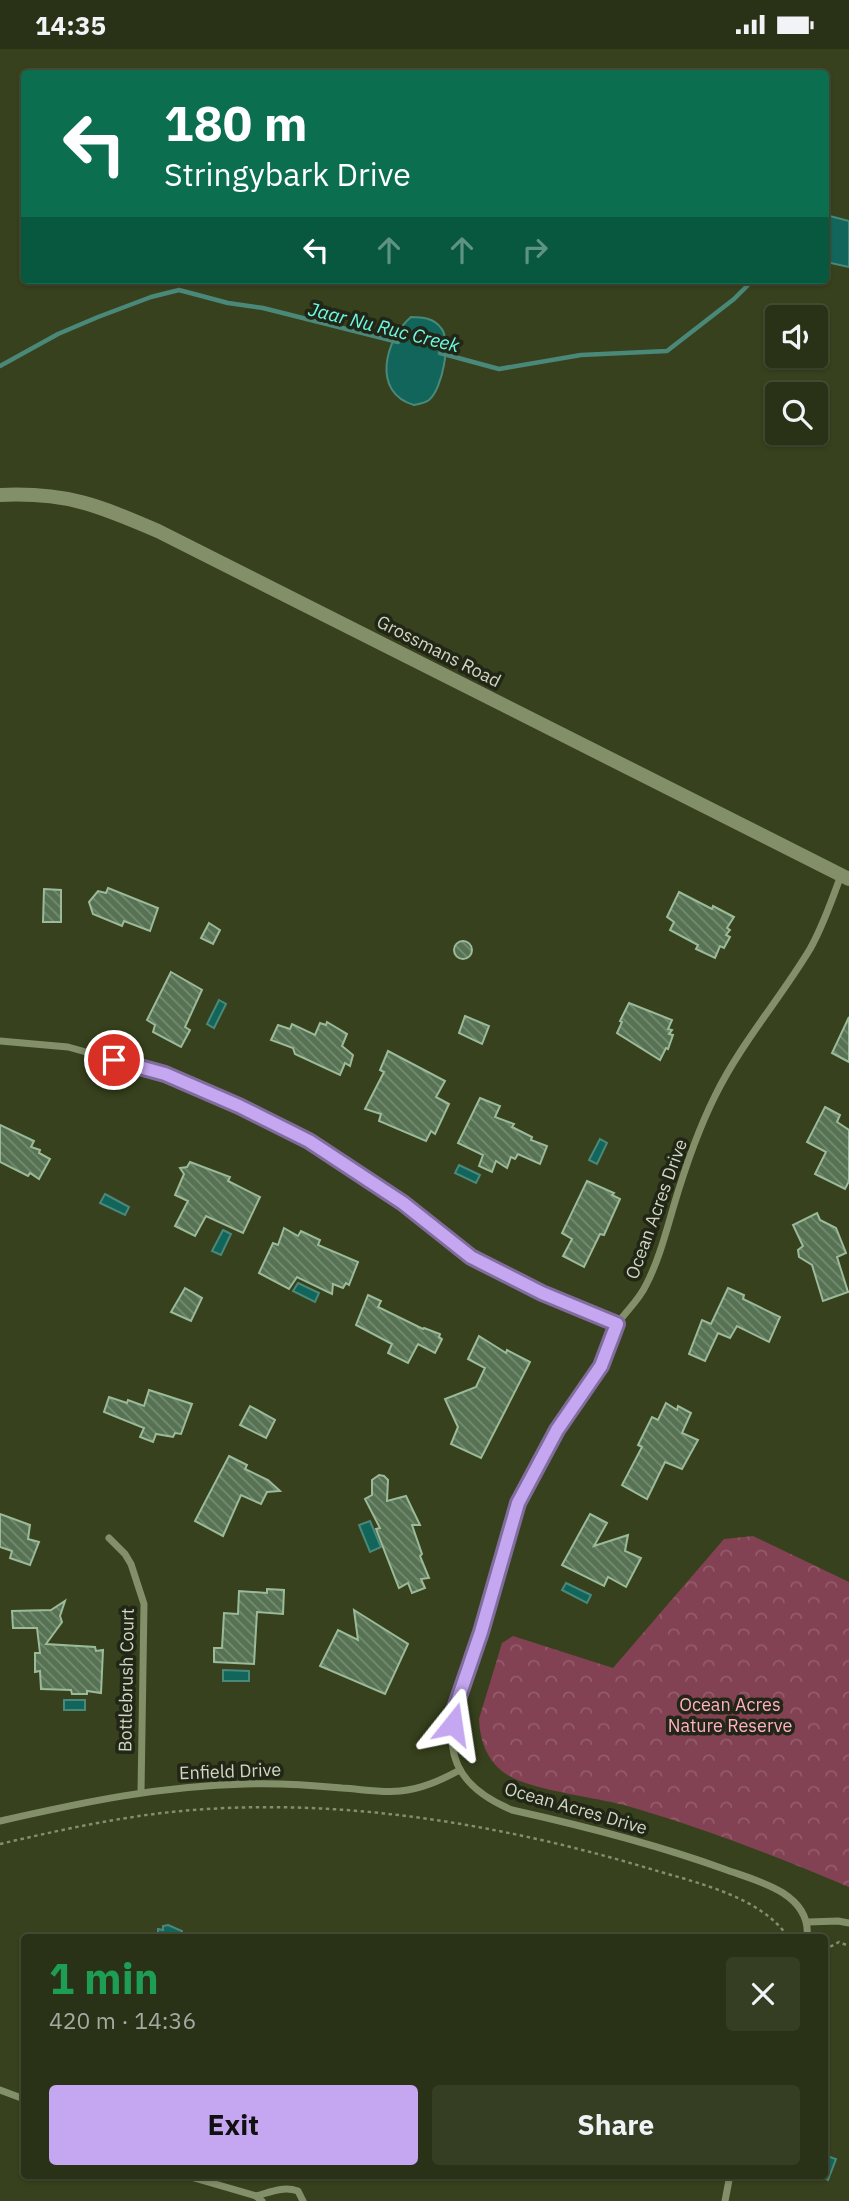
<!DOCTYPE html>
<html lang="en">
<head>
<meta charset="utf-8">
<style>
  body { margin:0; font-family:"IBM Plex Sans",sans-serif; background:#353d23; color:#f1f3f6; height:100vh; display:flex; flex-direction:column; font-size:26px; white-space:nowrap }
  * { box-sizing:border-box; margin:0 }
  p { font-size:23px; color:#a5a9a1 }
  .icon { flex:none; width:38px; height:38px; fill:none; stroke:currentColor; stroke-width:2; stroke-linecap:round; stroke-linejoin:round }
  .map { position:relative; flex:1; overflow:hidden }
  .drawer { position:absolute; left:21px; top:1885px; width:807px; height:245px; display:flex; flex-direction:column; background:#293116; border-radius:7px; box-shadow:0 2px 5px #0004,0 0 0 2px #454c35 }
  .drawer>* { flex:none }
  .hud { position:absolute; left:21px; top:21px; width:808px; height:214px; border-radius:7px; box-shadow:0 2px 5px #0004,0 0 0 2px #454c35; background:#0b6e4f; color:#fff; overflow:hidden }
  .fabs { position:absolute; left:765px; top:256px; display:grid; gap:14px }
  .fabs a { display:grid; place-items:center; width:63px; height:63px; border-radius:7px; background:#293116; box-shadow:0 2px 5px #0004,0 0 0 2px #454c35; font-size:35px }
  .pin { position:absolute; display:grid; place-items:center; width:60px; height:60px; color:#fff; margin:-30px; border:4px solid #fff; border-radius:50%; box-shadow:0 2px 7px #0007 }
  .me { position:absolute; width:77px; margin:-38px; rotate:15deg; stroke-linejoin:round; filter:drop-shadow(0 0 5px #0008) }
  .turn { display:flex; align-items:center; gap:24px; height:147px; padding:0 28px; font-size:32px }
  .turn .icon { width:91px; height:91px; stroke-width:2.5 }
  .turn b { display:block; font-size:49px; line-height:60px }
  .lanes { display:flex; align-items:center; height:66px; padding:0 28px; background:#0003; justify-content:center; gap:35px; direction:ltr }
  .lanes .off { opacity:.35 }
  .round { display:grid; place-items:center; flex:none; width:74px; height:74px; border-radius:7px; background:#353d23 }
  .overview { display:flex; align-items:center; justify-content:space-between; height:119px; padding:0 28px }
  h1 { font-size:42px; font-weight:700; line-height:52px; color:#1e9e55 }
  .action { display:flex; gap:14px; margin-top:auto; padding:14px 28px }
  .action a { flex:1; height:80px; border-radius:7px; background:#c5a7f1; color:#111; font-size:28px; font-weight:700; line-height:80px; text-align:center }
  .action a+a { background:#353d23; color:#f1f3f6 }
  .status { display:flex; justify-content:space-between; align-items:center; height:49px; padding:0 35px; background:#293116; direction:ltr }
  .status svg { height:19px; fill:currentColor }
  .map>svg:first-child { display:block }
  .park { fill:url(#park-crowns) }
  .water { fill:#11655b; stroke:#4a887a; stroke-width:2 }
  .lines { fill:none; stroke-linecap:round; stroke-linejoin:round }
  .stream { stroke:#4a887a; stroke-width:4.5 }
  .building { fill:url(#building-back-hatch); stroke:#9bba99; stroke-width:2 }
  .path { stroke:#848d71; stroke-width:2.5; stroke-dasharray:3.5 3.5; stroke-linecap:butt }
  .street { stroke:#828f68; stroke-width:7 }
  .secondary { stroke:#828f68; stroke-width:14 }
  .route-casing { stroke:#806d9d; stroke-width:18 }
  .route { stroke:#c5a7f1; stroke-width:12 }
  .labels { text-anchor:middle; dominant-baseline:central; stroke-width:7; stroke-linejoin:round; paint-order:stroke }
  .street-label { font-size:18px; fill:#d0d8c3; stroke:#212616 }
  .park-label { font-size:18px; fill:#ffb0c4; stroke:#212616 }
  .water-label { font-size:19px; font-style:italic; fill:#6cfae6; stroke:#212616 }
</style>
</head>
<body>
<div class="status"><b>14:35</b><svg viewBox="0 0 49 12"><path d="M0 12V9h3v3zM5 12V6h3v6zM10 12V3h3v9zM15 12V0h3v12zM26 1h20v11H26zM47 4h2v5h-2z"/></svg></div>
<div class="map">
<svg width="849" height="2152" viewBox="0 0 849 2152">
  <defs>
    <pattern id="park-crowns" width="20" height="18" patternUnits="userSpaceOnUse" patternTransform="scale(1.75)"><rect width="20" height="18" fill="#834154"/><path d="M2 6a3 3 0 1 1 6 0M12 15a3 3 0 1 1 6 0" fill="none" stroke="#945c6b"/></pattern>
    <pattern id="building-back-hatch" width="6" height="6" patternUnits="userSpaceOnUse" patternTransform="scale(1.75)"><rect width="6" height="6" fill="#567253"/><path d="M-1 5l2 2M0 0l6 6M5-1l2 2" fill="none" stroke="#758c72"/></pattern>
  </defs>
  <rect width="100%" height="100%" fill="#37411d"/>
  <path class="park" d="M753,1487L849,1533V1838C776,1807 701,1778 624,1756C593,1748 530,1741 506,1725C487,1712 480,1692 479,1670L502,1594L513,1587L613,1619L724,1490Z"/>
  <g class="water">
    <polygon points="826,166 849,172 849,218 826,213"/>
    <path d="M411,268C422,268 434,269 441,279C452,291 442,341 429,351C425,354 419,355 414,356C371,344 385,290 411,268Z"/>
    <polygon points="219,951 226,955 214,979 207,975"/>
    <polygon points="600,1090 607,1094 597,1115 589,1111"/>
    <polygon points="459,1116 480,1126 476,1134 455,1124"/>
    <polygon points="105,1145 129,1158 125,1166 100,1154"/>
    <polygon points="223,1181 231,1185 221,1206 212,1202"/>
    <polygon points="298,1234 319,1244 315,1253 293,1242"/>
    <polygon points="370,1472 381,1498 370,1503 359,1476"/>
    <polygon points="566,1534 591,1546 587,1554 562,1541"/>
    <polygon points="223,1621 249,1622 249,1632 223,1632"/>
    <rect x="64" y="1651" width="21" height="10"/>
    <polygon points="168,1876 182,1882 181,1888 158,1888 158,1880 163,1881 163,1877"/>
    <polygon points="824,2106 836,2110 828,2131 817,2126 824,2126"/>
  </g>
  <g class="lines">
    <g class="stream">
      <polyline points="440,304 499,320 581,306 667,302 734,250 753,231"/>
      <polyline points="0,317 58,285 98,268 151,248 179,241 228,254 263,259 398,293"/>
    </g>
  </g>
  <g class="building">
    <polygon points="108,839 158,859 150,882 124,872 122,877 93,865 89,853 98,842 106,844"/>
    <polygon points="44,840 61,841 61,873 43,873"/>
    <polygon points="679,843 712,860 713,857 734,868 727,879 730,881 726,886 730,888 724,899 720,897 715,909 696,900 698,896 670,881 674,873 667,868"/>
    <polygon points="209,874 220,881 213,895 201,889"/>
    <circle cx="463" cy="901" r="9"/>
    <polygon points="171,923 202,941 185,978 190,981 181,998 153,983 155,976 147,971"/>
    <polygon points="629,954 672,971 668,980 672,981 669,985 673,986 668,1000 666,999 660,1011 617,984 622,973 620,972"/>
    <polygon points="465,967 489,977 482,995 459,984"/>
    <polygon points="849,968 849,1013 832,1004"/>
    <polygon points="327,973 347,985 342,997 353,1006 350,1017 345,1014 340,1026 295,1005 293,999 271,991 278,976 290,980 292,975 315,986 320,974 326,976"/>
    <polygon points="388,1002 445,1032 436,1048 449,1055 435,1085 431,1082 426,1092 379,1072 381,1065 365,1060 384,1023 380,1021"/>
    <polygon points="480,1049 500,1057 495,1068 514,1075 512,1078 532,1088 531,1091 547,1097 540,1115 518,1105 515,1110 511,1108 507,1119 496,1112 492,1123 479,1117 483,1106 458,1094"/>
    <polygon points="825,1058 840,1066 837,1073 849,1081 849,1132 845,1140 815,1125 826,1103 807,1093"/>
    <polygon points="0,1076 34,1092 31,1098 40,1101 39,1104 50,1110 39,1130 30,1124 28,1127 0,1113"/>
    <polygon points="190,1113 230,1128 228,1132 260,1148 243,1184 206,1167 195,1187 175,1177 188,1152 175,1146 184,1125 180,1119 187,1118"/>
    <polygon points="587,1132 614,1144 612,1146 620,1150 604,1186 600,1185 584,1218 563,1207 572,1190 562,1184"/>
    <polygon points="817,1164 820,1171 836,1179 846,1204 837,1208 848,1243 823,1252 812,1216 799,1208 798,1201 803,1197 793,1176"/>
    <polygon points="284,1179 298,1187 301,1182 320,1191 318,1196 358,1213 349,1236 346,1234 343,1239 333,1235 332,1245 297,1228 289,1240 259,1224 273,1194 278,1196"/>
    <polygon points="185,1239 202,1249 191,1272 171,1263"/>
    <polygon points="728,1239 744,1246 743,1250 780,1268 769,1293 737,1277 730,1289 718,1284 705,1312 689,1305 702,1271 711,1275"/>
    <polygon points="368,1246 381,1252 378,1258 423,1280 424,1279 440,1285 439,1288 442,1290 435,1304 418,1295 408,1314 388,1304 392,1295 356,1276"/>
    <polygon points="479,1287 506,1304 507,1301 530,1313 481,1409 451,1395 458,1378 445,1350 476,1338 485,1319 468,1310"/>
    <polygon points="149,1341 192,1355 181,1385 175,1384 173,1388 156,1385 153,1393 140,1388 144,1379 104,1363 109,1348 127,1354 128,1351 144,1357"/>
    <polygon points="666,1354 677,1361 678,1357 691,1364 682,1384 698,1391 682,1420 665,1413 647,1450 622,1436 642,1398 638,1396 652,1368 658,1371"/>
    <polygon points="250,1357 275,1371 266,1389 240,1376"/>
    <polygon points="229,1407 247,1416 245,1420 268,1431 280,1442 267,1443 261,1455 241,1446 223,1487 195,1472"/>
    <polygon points="379,1426 384,1427 388,1431 387,1452 406,1447 420,1476 412,1476 422,1505 420,1507 429,1529 421,1530 425,1539 412,1544 408,1534 399,1539 376,1480 380,1479 365,1450 372,1446 372,1431"/>
    <polygon points="0,1465 30,1476 28,1490 39,1493 30,1516 10,1509 12,1502 0,1498"/>
    <polygon points="590,1465 607,1474 594,1497 628,1486 625,1502 641,1509 626,1538 608,1528 604,1537 562,1516"/>
    <polygon points="267,1540 284,1541 283,1565 257,1563 254,1615 214,1613 214,1599 222,1599 224,1564 238,1565 239,1542 267,1544"/>
    <polygon points="65,1552 60,1567 62,1573 46,1595 95,1598 96,1602 103,1601 101,1644 87,1642 87,1645 72,1645 71,1641 41,1640 40,1622 35,1623 35,1604 40,1604 37,1579 13,1579 12,1562 51,1561"/>
    <polygon points="354,1561 408,1595 385,1645 320,1617 338,1581 358,1591"/>
  </g>
  <g class="lines">
    <g class="path">
      <path d="M0,1795C64,1780 128,1766 193,1761C349,1749 505,1776 654,1821C698,1834 761,1848 788,1888"/>
      <polyline points="824,1901 839,1893 849,1897"/>
    </g>
    <g class="street">
      <polyline points="0,992 68,998 165,1025 239,1057 309,1092 403,1154 471,1208 542,1244 617,1275"/>
      <polyline points="109,1489 125,1505 131,1515 144,1555 141,1743"/>
      <path d="M0,1772C84,1753 159,1737 246,1735C278,1734 310,1736 342,1739C361,1740 381,1744 400,1742C422,1740 441,1731 460,1721"/>
      <polyline points="808,1873 838,1872 849,1874"/>
      <path d="M807,1888C809,1869 800,1855 783,1844C766,1833 743,1827 724,1820C655,1795 584,1777 512,1761C415,1720 460,1655 482,1582C497,1529 507,1475 532,1425C551,1387 579,1355 600,1318C608,1305 610,1287 618,1274C627,1261 639,1251 646,1236C659,1211 666,1183 674,1156C685,1119 698,1081 715,1047C741,994 780,950 810,900C823,877 832,851 841,826"/>
      <polyline points="0,2041 24,2050"/>
      <polyline points="184,2126 256,2147 262,2152"/>
      <path d="M256,2147C271,2143 283,2137 298,2142L303,2152"/>
      <polyline points="725,2152 730,2126"/>
    </g>
    <path class="secondary" d="M0,446C66,443 98,456 158,482L849,830"/>
  </g>
  <g class="lines">
    <defs>
      <polyline id="route" points="114,1011 165,1025 239,1057 309,1092 403,1154 471,1208 542,1244 617,1275 601,1317 557,1381 518,1454 481,1583 455,1659 453,1675"/>
    </defs>
    <use href="#route" class="route-casing"/>
    <use href="#route" class="route"/>
  </g>
  <g class="labels">
    <g class="street-label">
      <text transform="translate(439 602) rotate(27)">Grossmans Road</text>
      <text transform="translate(656 1160) rotate(-70)">Ocean Acres Drive</text>
      <text transform="translate(126 1631) rotate(-89)">Bottlebrush Court</text>
      <text transform="translate(230 1722) rotate(-2)">Enfield Drive</text>
      <text transform="translate(576 1759) rotate(16)">Ocean Acres Drive</text>
    </g>
    <g class="park-label">
      <text x="730" y="1655">Ocean Acres<tspan x="730" dy="21">Nature Reserve</tspan></text>
    </g>
    <g class="water-label">
      <text transform="translate(384 278) rotate(14)">Jaar Nu Ruc Creek</text>
    </g>
  </g>
</svg>
<div class="fabs">
<a><svg class="icon" aria-label="sound" viewBox="0 0 24 24"><path d="M4 9h4l5-4v14l-5-4H4zM17 9q2 3 0 6"/></svg></a>
<a><svg class="icon" aria-label="search" viewBox="0 0 24 24"><circle cx="10" cy="10" r="6"/><path d="M15 15l6 6"/></svg></a>
</div>
<div class="pin" style="left:114px;top:1011px;background:#d93025"><svg class="icon" aria-label="arrive" viewBox="0 0 24 24"><path d="M6 21V4h12l-3 4 3 4H6"/></svg></div>
<svg class="me" style="left:453px;top:1675px" viewBox="-20 -20 40 40"><path d="M0-17L14 15 0 8-14 15z" fill="#c5a7f1" stroke="#fff" stroke-width="4"/></svg>
<div class="hud">
<div class="turn"><svg class="icon" aria-label="left" viewBox="0 0 24 24"><path d="M17 20v-9H6M10 6l-5 5 5 5"/></svg><div><b>180 m</b>Stringybark Drive</div></div>
<div class="lanes"><svg class="icon" aria-label="left" viewBox="0 0 24 24"><path d="M17 20v-9H6M10 6l-5 5 5 5"/></svg><svg class="icon off" aria-label="ahead" viewBox="0 0 24 24"><path d="M12 20V5M6 11l6-6 6 6"/></svg><svg class="icon off" aria-label="ahead" viewBox="0 0 24 24"><path d="M12 20V5M6 11l6-6 6 6"/></svg><svg class="icon off" aria-label="right" viewBox="0 0 24 24"><path d="M7 20v-9h11M14 6l5 5-5 5"/></svg></div>
</div>
<section class="drawer">
<div class="overview"><div><h1>1 min</h1><p>420 m · 14:36</p></div><a class="round"><svg class="icon" aria-label="close" viewBox="0 0 24 24"><path d="M6 6l12 12M18 6L6 18"/></svg></a></div>
<div class="action"><a>Exit</a><a>Share</a></div>
</section>
</div>
</body>
</html>
